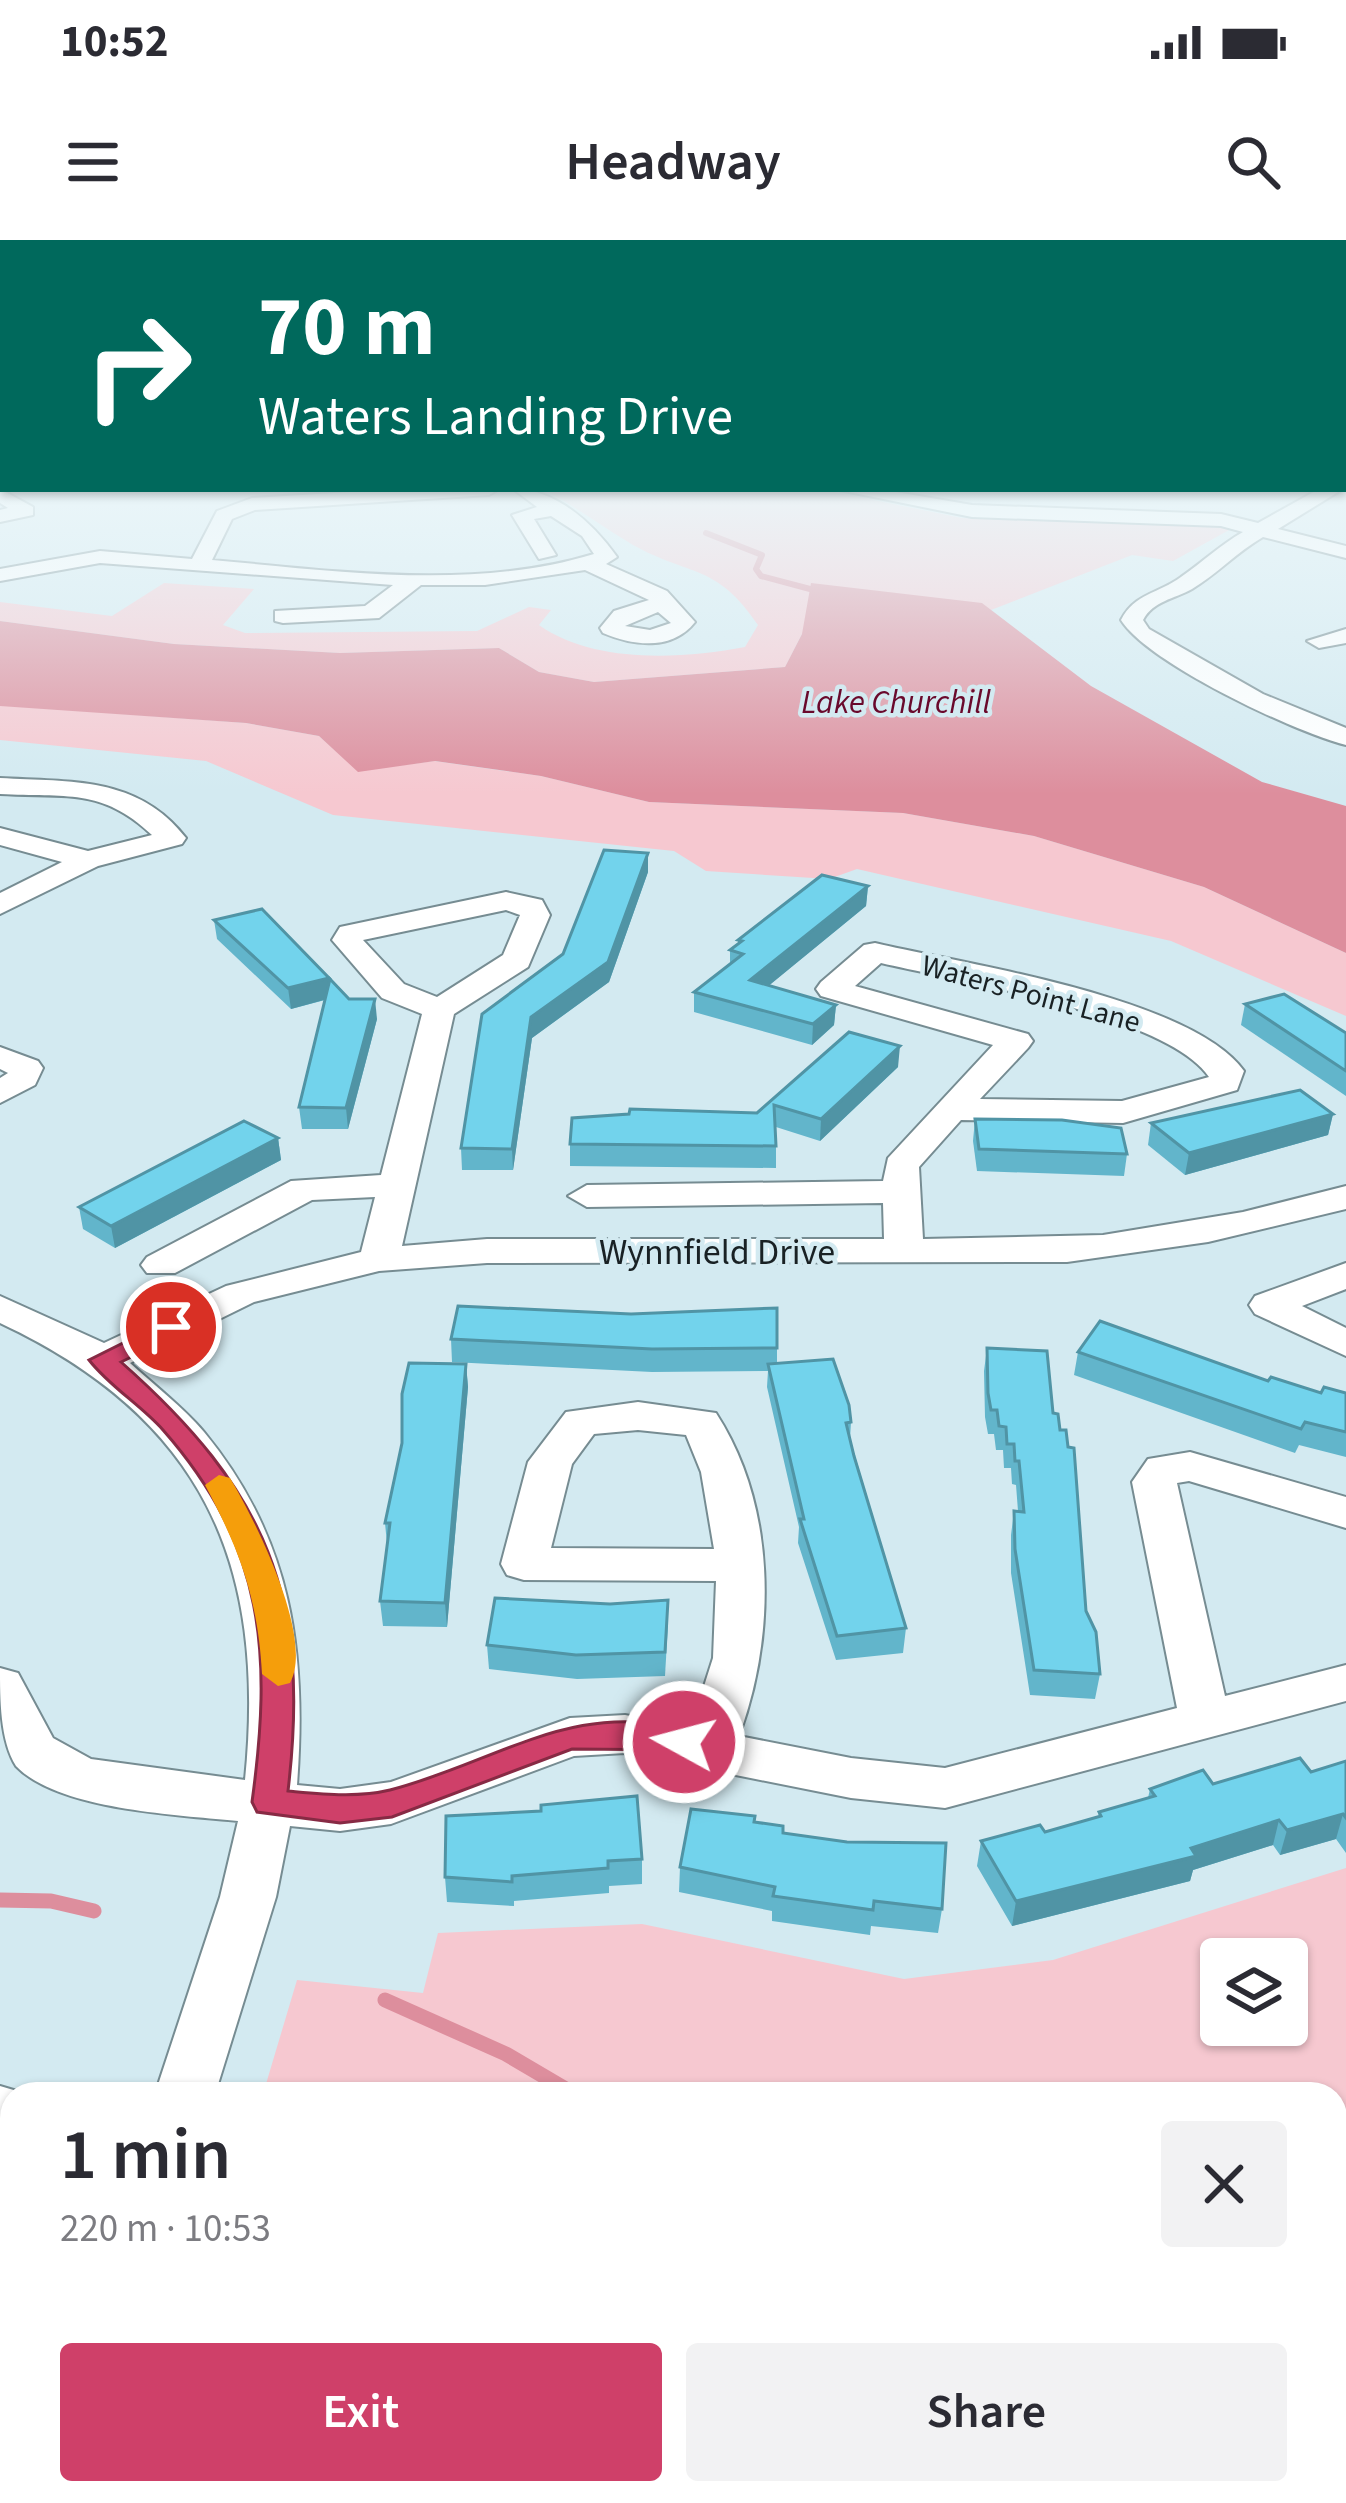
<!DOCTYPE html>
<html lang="en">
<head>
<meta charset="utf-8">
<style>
  body { margin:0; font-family:"Source Sans 3",sans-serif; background:#f2f2f3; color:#2b2b33; height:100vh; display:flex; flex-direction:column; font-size:45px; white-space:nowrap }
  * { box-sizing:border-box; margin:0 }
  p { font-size:39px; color:#7c7c81 }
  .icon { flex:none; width:66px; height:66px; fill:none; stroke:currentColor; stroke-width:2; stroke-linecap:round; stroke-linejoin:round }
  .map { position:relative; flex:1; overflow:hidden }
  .panel { position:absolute; left:0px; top:1842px; width:1347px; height:423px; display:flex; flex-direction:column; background:#fff; border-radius:36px 36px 0 0; box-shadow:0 3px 9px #0004 }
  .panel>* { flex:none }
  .top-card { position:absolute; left:0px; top:0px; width:1347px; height:252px; box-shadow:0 3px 9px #0004; background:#00695c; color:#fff; overflow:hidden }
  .fabs { position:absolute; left:1200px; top:1698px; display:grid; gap:24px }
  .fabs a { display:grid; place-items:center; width:108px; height:108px; border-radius:12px; background:#fff; box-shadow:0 3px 9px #0004; font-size:60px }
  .pin { position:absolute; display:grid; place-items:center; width:102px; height:102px; color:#fff; margin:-51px; border:6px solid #fff; border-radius:50%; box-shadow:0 3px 12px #0007 }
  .me { position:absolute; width:132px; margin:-66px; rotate:277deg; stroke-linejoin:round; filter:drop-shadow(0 0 9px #0008) }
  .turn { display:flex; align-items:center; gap:42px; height:252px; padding:0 60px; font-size:54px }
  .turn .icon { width:156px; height:156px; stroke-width:2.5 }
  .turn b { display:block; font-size:84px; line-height:102px }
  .round { display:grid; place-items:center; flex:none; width:126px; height:126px; border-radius:12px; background:#f2f2f3 }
  .head { display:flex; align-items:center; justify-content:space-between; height:204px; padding:0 60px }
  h1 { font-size:72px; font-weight:600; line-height:90px }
  .cta { display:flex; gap:24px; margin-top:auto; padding:24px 60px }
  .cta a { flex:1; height:138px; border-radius:12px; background:#cf4069; color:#fff; font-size:48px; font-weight:600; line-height:138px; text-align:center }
  .cta a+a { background:#f2f2f3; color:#2b2b33 }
  .status { display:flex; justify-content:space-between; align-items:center; height:84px; padding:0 60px; background:#fff; direction:ltr }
  .status svg { height:33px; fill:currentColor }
  header { display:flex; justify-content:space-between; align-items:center; height:156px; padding:0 60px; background:#fff; font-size:54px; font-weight:600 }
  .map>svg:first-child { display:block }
  .green { fill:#f6c8d0; fill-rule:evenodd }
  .water { fill:#dd8e9d }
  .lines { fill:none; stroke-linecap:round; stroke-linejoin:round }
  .stream-far1 { stroke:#dd8e9d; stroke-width:6 }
  .stream { stroke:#dd8e9d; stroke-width:15 }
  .minor-casing { stroke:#768c92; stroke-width:4 }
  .minor { fill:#fff; fill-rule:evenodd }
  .wall { fill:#62b5cb }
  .shaded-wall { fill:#5094a5 }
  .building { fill:#72d3ec; stroke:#5094a5; stroke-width:3 }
  .route { fill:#cf4069; stroke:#872a44; stroke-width:3 }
  .slow { fill:#f59e0b }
  .labels { text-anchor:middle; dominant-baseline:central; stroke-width:9; stroke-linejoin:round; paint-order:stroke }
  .far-street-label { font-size:30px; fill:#192124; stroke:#d3eaf1 }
  .far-water-label { font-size:33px; font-style:italic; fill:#69092c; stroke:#d3eaf1 }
  .street-label { font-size:36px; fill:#192124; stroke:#d3eaf1 }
</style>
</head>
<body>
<div class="status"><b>10:52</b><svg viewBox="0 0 49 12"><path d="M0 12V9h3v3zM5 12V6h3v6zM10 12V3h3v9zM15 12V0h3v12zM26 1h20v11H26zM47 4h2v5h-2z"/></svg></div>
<header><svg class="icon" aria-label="menu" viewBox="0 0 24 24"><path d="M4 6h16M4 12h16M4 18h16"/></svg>Headway<svg class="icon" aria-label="search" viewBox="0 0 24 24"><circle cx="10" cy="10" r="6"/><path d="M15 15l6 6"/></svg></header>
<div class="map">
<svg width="1346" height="2263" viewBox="0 0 1346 2263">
  <rect width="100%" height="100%" fill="#d3eaf1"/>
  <g class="green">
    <path d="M544,249H819L962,278L1080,282L1098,273L1240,284L1173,321L1132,315L991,370L981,363L802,394L785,427L594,442L539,432L499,408L340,413L174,404L0,381V362L112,376L164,343L254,349L223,385L245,393L477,391L529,367L551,370L539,385C594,424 681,419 745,407L758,385C716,323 691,337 633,305C603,287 574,266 544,249Z"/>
    <polygon points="0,465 246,483 319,496 358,531 434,521 541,536 649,562 903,573 1034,596 1204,647 1346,713 1346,776 1171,701 857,629 829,639 706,631 674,611 333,575 206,521 0,500"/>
    <path d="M1346,1628V2263H143L146,2253H1335V1854H263L297,1740L423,1753L438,1693L642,1684L904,1739L1053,1720ZM1221,1719H1287V1785H1221Z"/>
  </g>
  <polygon class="water" points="811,343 982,363 1091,446 1262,542 1346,566 1346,713 1204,647 1034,596 903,573 649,562 541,536 435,521 358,532 319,496 246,483 0,466 0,381 174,404 340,413 499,408 539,432 594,442 785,427 802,394"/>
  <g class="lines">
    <polyline class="stream-far1" points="706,293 762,315 756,329 761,336 810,349"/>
    <g class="stream">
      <polyline points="0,1660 51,1661 94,1671"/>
      <polyline points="385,1760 506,1814 574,1854"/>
      <polyline points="1335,1909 1346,1906"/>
    </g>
    <defs>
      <g id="minor">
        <polygon points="0,249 33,267 33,275 0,282 0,270 8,268 0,263"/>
        <path d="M398,249H499L489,255L255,270L232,279L212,320C337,331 473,351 594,314L582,296L551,276L534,279L556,315L539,319L512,275L537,267L513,249C556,249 593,283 617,317L606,324L667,351L695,382C672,411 634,406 603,393L600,388L614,371L649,360L585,330L485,345H421L379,378L283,383L275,381V371L365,366L393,345L100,323L0,341V329L100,311L192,319L217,271L252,258ZM658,372L671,383L650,390L625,386Z"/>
        <path d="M834,249H878L972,265L1221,274L1258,283L1319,249H1343L1278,289L1346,306V318L1263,297C1237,312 1217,334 1192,349C1174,359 1153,361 1143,380L1149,389L1263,454L1346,488V505C1294,492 1148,423 1121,380C1135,353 1158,354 1181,337C1203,322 1220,305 1243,292L1221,286L972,277Z"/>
        <polygon points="1346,389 1346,403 1319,408 1307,401"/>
        <path d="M0,538C72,542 138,536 186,598L182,604L98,626L0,674V653L62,622L0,605V588L88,611L152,595C101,547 66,558 0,554Z"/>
        <path d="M506,652L542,660L550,675L528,727L454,774L402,1006L487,999H884L883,963L587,967L568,956L587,945L883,941L888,918L993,805L821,756L816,749L821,742L864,705L875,703C964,724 1191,757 1244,831L1237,850L1123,883L961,880L919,927L923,999L1103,995L1243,972L1346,946V969L1208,1002L1067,1022L487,1023L379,1031L254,1062L130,1123C154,1145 183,1167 204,1192C292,1299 307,1411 297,1545L340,1549L391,1542L570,1478L625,1475L691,1487L713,1418L716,1341L524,1340L507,1335L501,1324L528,1222L566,1172L638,1162L716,1173C777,1267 776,1395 739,1496L851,1518L945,1528L1177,1468L1132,1242L1148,1219L1190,1212L1346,1257V1288L1189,1241L1177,1243L1225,1456L1346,1425V1461L945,1568L851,1558L625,1513L574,1516L391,1584L340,1591L290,1586L276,1657L215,1854H155L220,1657L238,1581C179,1575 58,1570 16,1526C0,1501 0,1458 0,1428L18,1433L53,1498L91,1519L245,1540C267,1323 203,1178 0,1083V1056L104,1103L226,1046L361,1012L375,957L312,960L175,1033H147L141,1025L147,1017L291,941L381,935L422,774L382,758L332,700L340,687ZM506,670L520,675L503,715L437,757L404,744L363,700ZM881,723C957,741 1167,775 1209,837L1122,861L980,859L1028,808L1033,801L1028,794L855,746ZM638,1190L686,1195L701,1232L714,1309L551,1308L572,1224L594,1194Z"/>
        <polygon points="0,807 38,821 43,828 35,845 0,863 0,838 8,833 0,829"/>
        <polygon points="1346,1023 1346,1049 1302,1066 1346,1088 1346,1116 1255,1074 1249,1065 1255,1056"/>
        <polygon points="0,1846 27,1854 12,1854 12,1904 0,1902"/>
        <polygon points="13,2253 85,2253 81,2263 9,2263"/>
      </g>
    </defs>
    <use href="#minor" class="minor-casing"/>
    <use href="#minor" class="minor"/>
  </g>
  <g class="wall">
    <polygon points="648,613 648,632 609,742 532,798 513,930 462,930 461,908"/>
    <polygon points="868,646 866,666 768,746 836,765 834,785 812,805 694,772 694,752 730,724 730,710 738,704 738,700"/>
    <polygon points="214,680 349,759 377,779 348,889 302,889 299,867 325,760 291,769 217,699"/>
    <polygon points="1245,764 1346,793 1346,856 1241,785"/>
    <polygon points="849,792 898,827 820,901 776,887 776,928 570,926 570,904 757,873"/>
    <polygon points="1333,874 1328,895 1185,935 1148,905 1151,883"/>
    <polygon points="975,879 1127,914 1124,936 977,931 973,901"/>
    <polygon points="278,898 281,920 115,1008 83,989 79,967"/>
    <polygon points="777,1068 777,1123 851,1182 850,1199 906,1388 903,1413 836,1420 798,1303 799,1287 767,1147 768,1131 652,1132 452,1122 451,1099 631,1074"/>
    <polygon points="987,1108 1053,1173 1086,1371 1100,1434 1095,1459 1030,1455 1011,1333 1011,1295 1014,1271 1018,1271 1016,1245 1012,1244 1011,1228 1004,1228 1003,1210 996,1210 994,1194 988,1194 985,1177 984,1131"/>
    <polygon points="1078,1112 1268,1141 1321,1153 1346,1153 1346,1217 1299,1205 1295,1213 1074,1135"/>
    <polygon points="466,1124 468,1147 447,1387 383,1386 380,1361 387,1304 385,1283"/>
    <polygon points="668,1384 665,1436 577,1439 489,1429 487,1405"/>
    <polygon points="1346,1521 1346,1613 1336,1599 1280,1615 1273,1605 1193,1630 1190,1641 1012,1686 977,1626 981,1601 1045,1592 1098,1577 1099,1572 1148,1558 1150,1549 1213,1544 1311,1532"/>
    <polygon points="446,1576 642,1619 642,1644 609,1646 609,1653 514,1661 514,1666 447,1662 445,1637"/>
    <polygon points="754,1582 783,1593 942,1669 938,1693 871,1686 870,1695 772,1681 772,1671 679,1652 680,1627"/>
  </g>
  <g class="shaded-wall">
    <polygon points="648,613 648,632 609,742 532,798 513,930 512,909 531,777"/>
    <polygon points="868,646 866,666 750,761 750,740"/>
    <polygon points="329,738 331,758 291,769 288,748"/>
    <polygon points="375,759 377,779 348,889 346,868"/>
    <polygon points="836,765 834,785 812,805 813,784"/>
    <polygon points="900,806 898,827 820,901 821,879"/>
    <polygon points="1333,874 1328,895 1185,935 1189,913"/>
    <polygon points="278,898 281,920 115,1008 111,986"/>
    <polygon points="466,1124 468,1147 447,1387 445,1363"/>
    <polygon points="1343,1574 1336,1599 1280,1615 1287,1590"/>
    <polygon points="1279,1580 1273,1605 1193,1630 1190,1641 1012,1686 1016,1661"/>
  </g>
  <g class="building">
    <polygon points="604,610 648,613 608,722 531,777 512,909 461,908 482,774 563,714"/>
    <polygon points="822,635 868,646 750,740 836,765 813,784 694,752 743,714 730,710 742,701 738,700"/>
    <polygon points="262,669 329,738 288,748 214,680"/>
    <polygon points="330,739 349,759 375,759 346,868 299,867"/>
    <polygon points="1284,754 1346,793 1346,831 1245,764"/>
    <polygon points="849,792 900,806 821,879 774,865 776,906 570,904 572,878 629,874 630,869 757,873"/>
    <polygon points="1300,850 1333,874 1189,913 1151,883"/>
    <polygon points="975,879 1062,880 1121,888 1127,914 979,909"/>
    <polygon points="244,881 278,898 111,986 79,967"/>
    <polygon points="458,1066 631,1074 777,1068 777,1108 652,1109 451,1099"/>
    <polygon points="1100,1081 1268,1141 1271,1137 1321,1153 1324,1147 1346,1153 1346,1192 1305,1182 1301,1189 1078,1112"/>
    <polygon points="987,1108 1047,1111 1053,1173 1058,1174 1060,1190 1066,1190 1068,1207 1074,1208 1086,1371 1096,1392 1100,1434 1034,1430 1015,1309 1014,1271 1024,1272 1019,1221 1015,1221 1014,1204 1007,1204 1006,1187 999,1186 997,1170 991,1170 988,1153"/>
    <polygon points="833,1119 849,1165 851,1182 846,1183 854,1216 906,1388 837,1396 800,1279 804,1279 768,1124"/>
    <polygon points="409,1123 466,1124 445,1363 380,1361 390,1283 385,1283 402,1203 402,1154"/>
    <polygon points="495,1358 610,1364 668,1360 665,1412 576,1415 487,1405"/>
    <polygon points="1300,1518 1311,1532 1346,1521 1346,1578 1343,1574 1287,1590 1279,1580 1191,1608 1196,1616 1016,1661 981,1601 1040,1585 1045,1592 1101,1576 1099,1572 1155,1556 1150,1549 1203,1530 1213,1544"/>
    <polygon points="637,1556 642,1619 608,1621 608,1628 512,1636 512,1642 445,1637 446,1576 541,1571 541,1565"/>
    <polygon points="691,1569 755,1576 754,1582 783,1586 783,1593 847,1602 946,1603 942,1669 874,1661 873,1670 773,1656 775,1647 680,1627"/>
  </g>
  <linearGradient id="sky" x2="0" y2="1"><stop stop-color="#a3a5ca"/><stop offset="0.43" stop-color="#ebf6f9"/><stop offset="1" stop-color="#ebf6f9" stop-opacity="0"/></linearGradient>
  <rect width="1346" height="554" fill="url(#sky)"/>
  <path class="route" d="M171,1079L181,1081V1093L121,1122C267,1251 311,1356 288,1551C322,1554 357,1558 390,1550C499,1522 577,1455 696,1493L700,1502L696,1510L572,1509L392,1577L340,1583L257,1572L252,1562C272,1416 266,1307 163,1190C141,1165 110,1147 89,1120Z"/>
  <path class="slow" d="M219,1235L230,1238C254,1278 315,1398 290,1443L278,1446L262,1434C258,1359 240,1311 205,1245Z"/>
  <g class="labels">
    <g class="far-street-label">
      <text transform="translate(1031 754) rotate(15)">Waters Point Lane</text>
    </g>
    <g class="far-water-label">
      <text x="896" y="462">Lake Churchill</text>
    </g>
    <g class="street-label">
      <text x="717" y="1012">Wynnfield Drive</text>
    </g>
  </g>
</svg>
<div class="fabs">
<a><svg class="icon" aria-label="layers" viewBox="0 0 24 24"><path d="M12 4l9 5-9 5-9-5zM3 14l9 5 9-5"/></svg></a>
</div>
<div class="pin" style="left:171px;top:1087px;background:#d93025"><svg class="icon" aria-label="arrive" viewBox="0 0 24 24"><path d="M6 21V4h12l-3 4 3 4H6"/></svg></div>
<svg class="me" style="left:684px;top:1502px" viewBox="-20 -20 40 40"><circle r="17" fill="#cf4069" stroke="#fff" stroke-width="3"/><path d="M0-11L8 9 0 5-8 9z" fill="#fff"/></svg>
<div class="top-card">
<div class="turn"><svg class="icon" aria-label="right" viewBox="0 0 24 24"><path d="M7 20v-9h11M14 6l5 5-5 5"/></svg><div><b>70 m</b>Waters Landing Drive</div></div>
</div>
<section class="panel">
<div class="head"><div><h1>1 min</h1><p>220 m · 10:53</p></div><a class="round"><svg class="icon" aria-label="close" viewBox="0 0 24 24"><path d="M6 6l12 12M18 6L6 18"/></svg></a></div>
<div class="cta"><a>Exit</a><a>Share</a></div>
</section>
</div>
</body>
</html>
